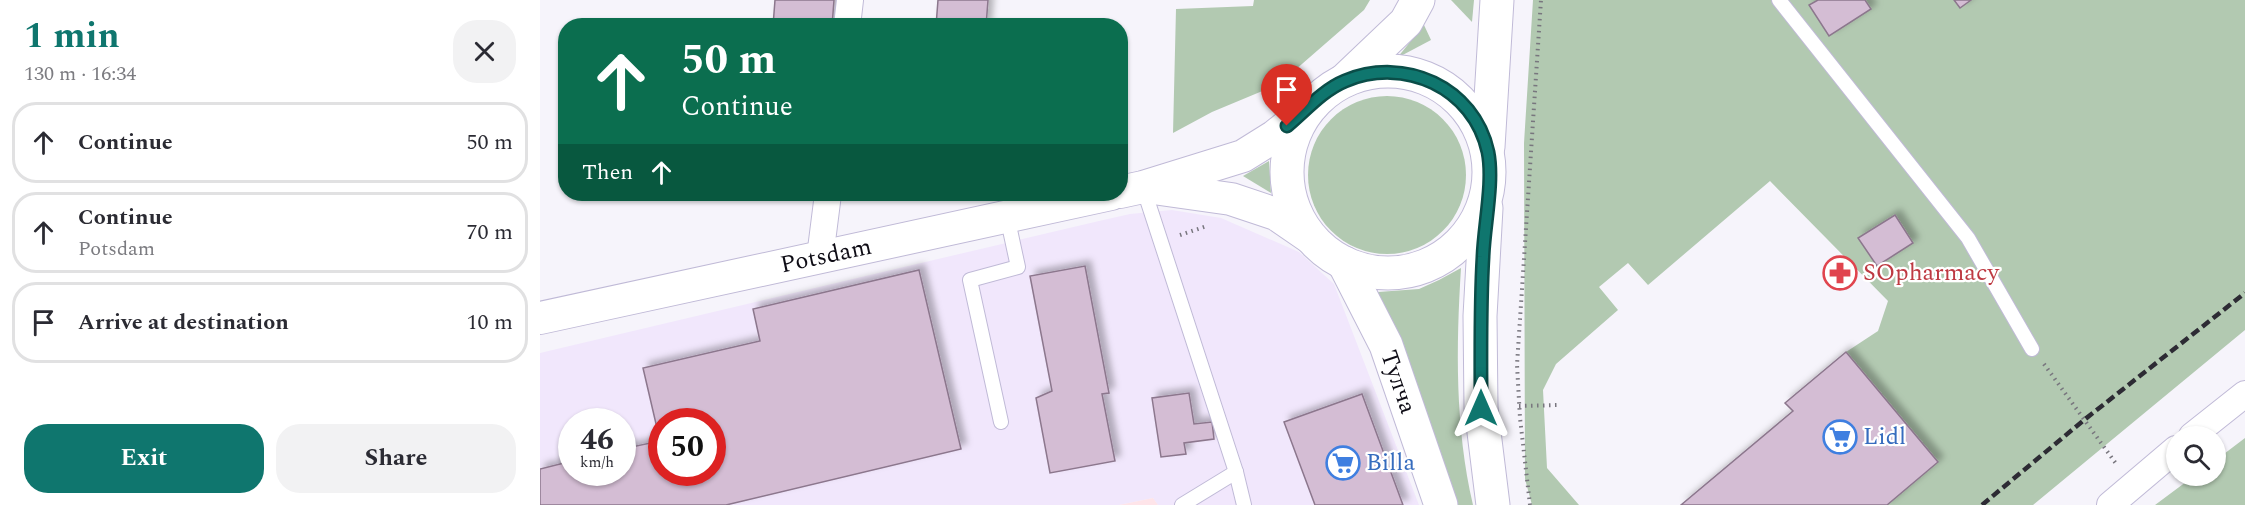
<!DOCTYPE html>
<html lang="en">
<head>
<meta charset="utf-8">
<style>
  body { margin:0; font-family:Spectral,serif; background:#f2f2f3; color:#2b2b33; height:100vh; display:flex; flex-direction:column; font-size:22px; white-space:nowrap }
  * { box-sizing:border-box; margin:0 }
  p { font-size:20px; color:#7c7c81 }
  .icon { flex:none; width:33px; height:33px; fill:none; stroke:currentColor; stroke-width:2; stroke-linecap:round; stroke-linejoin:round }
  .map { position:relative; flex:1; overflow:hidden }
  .side { display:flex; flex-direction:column; background:#fff; width:540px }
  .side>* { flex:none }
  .hud { position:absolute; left:18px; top:18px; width:570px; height:183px; border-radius:24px; box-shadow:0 2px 4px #0004; background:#0b6e4f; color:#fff; overflow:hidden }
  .buttons { position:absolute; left:1626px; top:426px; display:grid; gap:12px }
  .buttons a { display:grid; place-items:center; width:60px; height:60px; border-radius:50%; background:#fff; box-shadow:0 2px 4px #0004; font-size:30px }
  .speed { position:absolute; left:18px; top:408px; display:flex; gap:12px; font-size:30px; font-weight:700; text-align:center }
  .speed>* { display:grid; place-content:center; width:78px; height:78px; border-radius:50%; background:#fff; box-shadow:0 2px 4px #0004; line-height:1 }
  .speed small { font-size:15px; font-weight:400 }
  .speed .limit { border:9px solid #d22; background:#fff; color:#111 }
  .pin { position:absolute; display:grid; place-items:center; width:51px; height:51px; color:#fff; margin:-62px -26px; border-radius:50% 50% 50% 0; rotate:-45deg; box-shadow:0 0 6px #0007 }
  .pin .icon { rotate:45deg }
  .me { position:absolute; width:66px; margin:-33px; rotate:0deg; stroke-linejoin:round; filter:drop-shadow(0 0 4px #0008) }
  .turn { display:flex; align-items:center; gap:21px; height:126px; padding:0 24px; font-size:27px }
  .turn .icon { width:78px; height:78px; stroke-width:2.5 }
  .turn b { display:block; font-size:42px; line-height:51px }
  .then { display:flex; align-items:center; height:57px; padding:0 24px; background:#0003; gap:12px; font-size:22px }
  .round { display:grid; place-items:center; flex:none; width:63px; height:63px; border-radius:24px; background:#f2f2f3 }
  .headline { display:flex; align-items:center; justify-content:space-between; height:102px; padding:0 24px }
  h1 { font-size:36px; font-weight:700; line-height:45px; color:#0f766e }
  .cta { display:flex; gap:12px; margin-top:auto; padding:12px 24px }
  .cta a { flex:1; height:69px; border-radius:24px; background:#0f766e; color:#fff; font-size:24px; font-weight:700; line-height:69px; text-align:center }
  .cta a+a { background:#f2f2f3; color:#2b2b33 }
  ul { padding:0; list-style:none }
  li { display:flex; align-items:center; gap:18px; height:81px; margin:0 12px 9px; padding:0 12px; border:3px solid #e1e1e2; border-radius:24px }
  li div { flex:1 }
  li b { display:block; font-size:22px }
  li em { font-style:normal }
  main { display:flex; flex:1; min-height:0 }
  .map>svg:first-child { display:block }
  .commercial { fill:#f1e7fc; fill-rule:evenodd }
  .industrial { fill:#fee4e9 }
  .green { fill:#b2c9b1 }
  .building { fill:#d4bdd4; stroke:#8c778d; stroke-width:1.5; fill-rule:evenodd; filter:url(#shadow) }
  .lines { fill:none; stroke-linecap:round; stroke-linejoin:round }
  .service-casing { stroke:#c0bad7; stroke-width:16 }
  .minor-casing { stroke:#c0bad7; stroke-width:28 }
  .tertiary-casing { stroke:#c0bad7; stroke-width:34 }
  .secondary-casing { stroke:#c0bad7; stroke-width:35 }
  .path { stroke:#78767e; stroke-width:4; stroke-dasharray:1.5 4.5; stroke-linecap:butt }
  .service { stroke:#fff; stroke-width:14 }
  .minor { stroke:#fff; stroke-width:26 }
  .tertiary { stroke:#fff; stroke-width:32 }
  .secondary { stroke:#fff; stroke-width:33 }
  .rail { stroke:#2d2b34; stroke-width:4.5; stroke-dasharray:9 4.5; stroke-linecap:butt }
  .route-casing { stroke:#0a4d48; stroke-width:15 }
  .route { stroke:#0f766e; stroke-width:10 }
  .labels { text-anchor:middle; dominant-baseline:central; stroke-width:4.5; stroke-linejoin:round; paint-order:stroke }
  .street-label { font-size:24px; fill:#0e0c15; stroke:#fff }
  .health-label { font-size:24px; fill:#be3a42; stroke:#fff; text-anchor:start }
  .shop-label { font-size:24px; fill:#366cbe; stroke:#fff; text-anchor:start }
</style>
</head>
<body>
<main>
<section class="side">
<div class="headline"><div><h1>1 min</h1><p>130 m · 16:34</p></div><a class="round"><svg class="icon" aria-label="close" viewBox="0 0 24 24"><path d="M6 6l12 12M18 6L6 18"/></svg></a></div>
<ul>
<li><svg class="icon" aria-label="ahead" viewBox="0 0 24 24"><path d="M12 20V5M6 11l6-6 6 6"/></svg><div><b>Continue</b></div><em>50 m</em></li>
<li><svg class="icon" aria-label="ahead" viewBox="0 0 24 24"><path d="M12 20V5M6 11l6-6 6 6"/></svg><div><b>Continue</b><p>Potsdam</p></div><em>70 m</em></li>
<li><svg class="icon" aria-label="arrive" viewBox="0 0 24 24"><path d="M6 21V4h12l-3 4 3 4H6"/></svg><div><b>Arrive at destination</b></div><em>10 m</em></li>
</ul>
<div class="cta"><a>Exit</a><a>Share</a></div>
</section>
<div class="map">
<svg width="1705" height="505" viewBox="0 0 1705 505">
  <defs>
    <filter id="shadow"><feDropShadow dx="5.5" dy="-5.5" stdDeviation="3" flood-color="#0004"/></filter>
  </defs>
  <rect width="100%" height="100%" fill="#f6f4fb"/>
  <path class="commercial" d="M632,210L681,218L759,252L794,284L879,505H618L613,498L579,505H0V353L559,221L590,214ZM32,422H82V472H32ZM122,422H172V472H122Z"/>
  <polygon class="industrial" points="613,498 618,505 579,505"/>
  <g class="green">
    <polygon points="714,0 830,0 824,10 739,84 672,112 633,133 636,9 713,6"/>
    <polygon points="911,0 934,0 932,22"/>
    <polygon points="993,0 1705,0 1705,330 1493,505 1347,505 1398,462 1306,352 1338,331 1348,301 1230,181 1108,285 1088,263 1059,287 1078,310 1016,364 1003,390 1007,468 1039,505 992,505 985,479 984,143"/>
    <polygon points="884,25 891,40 857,58"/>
    <circle cx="847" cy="175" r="79"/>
    <polygon points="729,161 731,193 703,176"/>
    <path d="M921,268C916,347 915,427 933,505H917L838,292L879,289L899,280Z"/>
    <polygon points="1705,438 1705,505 1615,505 1654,476 1676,476 1676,460"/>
  </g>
  <g class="building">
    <polygon points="235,0 294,0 292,26 233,26"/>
    <polygon points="398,0 448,0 446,26 396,26"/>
    <polygon points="1278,0 1325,0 1331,9 1289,36 1269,5"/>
    <polygon points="1414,0 1431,0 1420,8"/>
    <polygon points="1355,215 1373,243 1337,266 1318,238"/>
    <polygon points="545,266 569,393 562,394 575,461 510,473 496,398 512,391 490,276"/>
    <path d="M379,270L421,449L186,505H0V469L32,461V472H82V449L120,441L103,368L220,341L213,309ZM122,422H172V472H122Z"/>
    <polygon points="1306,352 1398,462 1347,505 1141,505 1253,411 1245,403"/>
    <polygon points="649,393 654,424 672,422 674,439 644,443 646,454 621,457 612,398"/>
    <polygon points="822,394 863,505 775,505 744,422"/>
  </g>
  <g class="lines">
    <defs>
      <g id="service">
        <polyline points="1239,0 1428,238 1492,349"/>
        <polyline points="603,187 696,472 704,505"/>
        <polyline points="461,422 430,280 478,267 467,216"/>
        <polyline points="642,505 696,472"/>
      </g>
      <g id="minor">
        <polyline points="307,26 310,0"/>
        <polyline points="280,257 288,194"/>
        <polyline points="1652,436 1705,394"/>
        <polyline points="1570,505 1636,449"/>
      </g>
      <g id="tertiary">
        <polyline points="613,188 691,199 736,214 771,238"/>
        <polyline points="580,192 603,187 703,156 735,136 773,105"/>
        <polyline points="0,318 571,194"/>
      </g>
      <g id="secondary">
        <circle cx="848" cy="172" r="101"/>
        <polyline points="805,80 866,22 878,0"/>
        <polyline points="948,147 957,0"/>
        <polyline points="946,208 940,316 941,408 953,505"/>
        <polyline points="804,263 846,345 901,505"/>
      </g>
    </defs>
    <use href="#service" class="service-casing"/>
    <use href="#minor" class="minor-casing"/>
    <use href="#tertiary" class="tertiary-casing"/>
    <use href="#secondary" class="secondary-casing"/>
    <g class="path">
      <polyline points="640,235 667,226"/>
      <polyline points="1504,364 1577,465"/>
      <polyline points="979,406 1020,405"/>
      <polyline points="990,505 980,418 977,365 1001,0"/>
    </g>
    <use href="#service" class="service"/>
    <use href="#minor" class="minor"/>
    <use href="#tertiary" class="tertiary"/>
    <use href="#secondary" class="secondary"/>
    <polyline class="rail" points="1442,505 1544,420 1705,293"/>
  </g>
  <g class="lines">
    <defs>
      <path id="route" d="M747,126C765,111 783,90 805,81C864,56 934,87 948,152C954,182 944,226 943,257C940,307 941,358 941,408"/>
    </defs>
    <use href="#route" class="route-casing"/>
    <use href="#route" class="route"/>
  </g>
  <defs>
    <symbol id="pharmacy-ring" viewBox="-11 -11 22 22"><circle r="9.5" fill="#fff" stroke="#e0444e" stroke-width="1.5"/><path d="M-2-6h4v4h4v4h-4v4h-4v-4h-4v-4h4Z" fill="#e0444e"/></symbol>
    <symbol id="supermarket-ring" viewBox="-11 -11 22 22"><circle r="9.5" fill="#fff" stroke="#3f7fe0" stroke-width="1.5"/><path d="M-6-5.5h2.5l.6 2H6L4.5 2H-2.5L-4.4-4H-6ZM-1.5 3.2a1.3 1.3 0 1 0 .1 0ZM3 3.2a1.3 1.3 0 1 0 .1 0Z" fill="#3f7fe0"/></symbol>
  </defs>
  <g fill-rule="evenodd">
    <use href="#pharmacy-ring" x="1281" y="254" width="38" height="38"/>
    <use href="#supermarket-ring" x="1281" y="418" width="38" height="38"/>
    <use href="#supermarket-ring" x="784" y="444" width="38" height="38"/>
  </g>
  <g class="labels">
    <g class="street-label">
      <text transform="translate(286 256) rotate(-12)">Potsdam</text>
      <text transform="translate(858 382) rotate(71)">Тулча</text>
    </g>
    <g class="health-label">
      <text x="1323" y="273">SOpharmacy</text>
    </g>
    <g class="shop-label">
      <text x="1323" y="437">Lidl</text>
      <text x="826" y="463">Billa</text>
    </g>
  </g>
</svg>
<div class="buttons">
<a><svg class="icon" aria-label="search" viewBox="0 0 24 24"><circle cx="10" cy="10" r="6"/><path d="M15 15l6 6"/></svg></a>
</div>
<div class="speed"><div>46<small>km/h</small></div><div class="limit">50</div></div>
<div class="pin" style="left:747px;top:126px;background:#d93025"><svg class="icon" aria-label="arrive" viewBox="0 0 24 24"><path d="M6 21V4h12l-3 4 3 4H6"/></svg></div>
<svg class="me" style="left:941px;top:408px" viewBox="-20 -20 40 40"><path d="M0-17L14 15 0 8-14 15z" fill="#0f766e" stroke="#fff" stroke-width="4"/></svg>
<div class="hud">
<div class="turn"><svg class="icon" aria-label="ahead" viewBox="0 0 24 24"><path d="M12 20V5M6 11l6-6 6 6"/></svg><div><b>50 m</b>Continue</div></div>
<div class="then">Then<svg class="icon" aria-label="ahead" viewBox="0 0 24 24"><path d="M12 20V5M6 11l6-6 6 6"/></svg></div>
</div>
</div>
</main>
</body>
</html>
